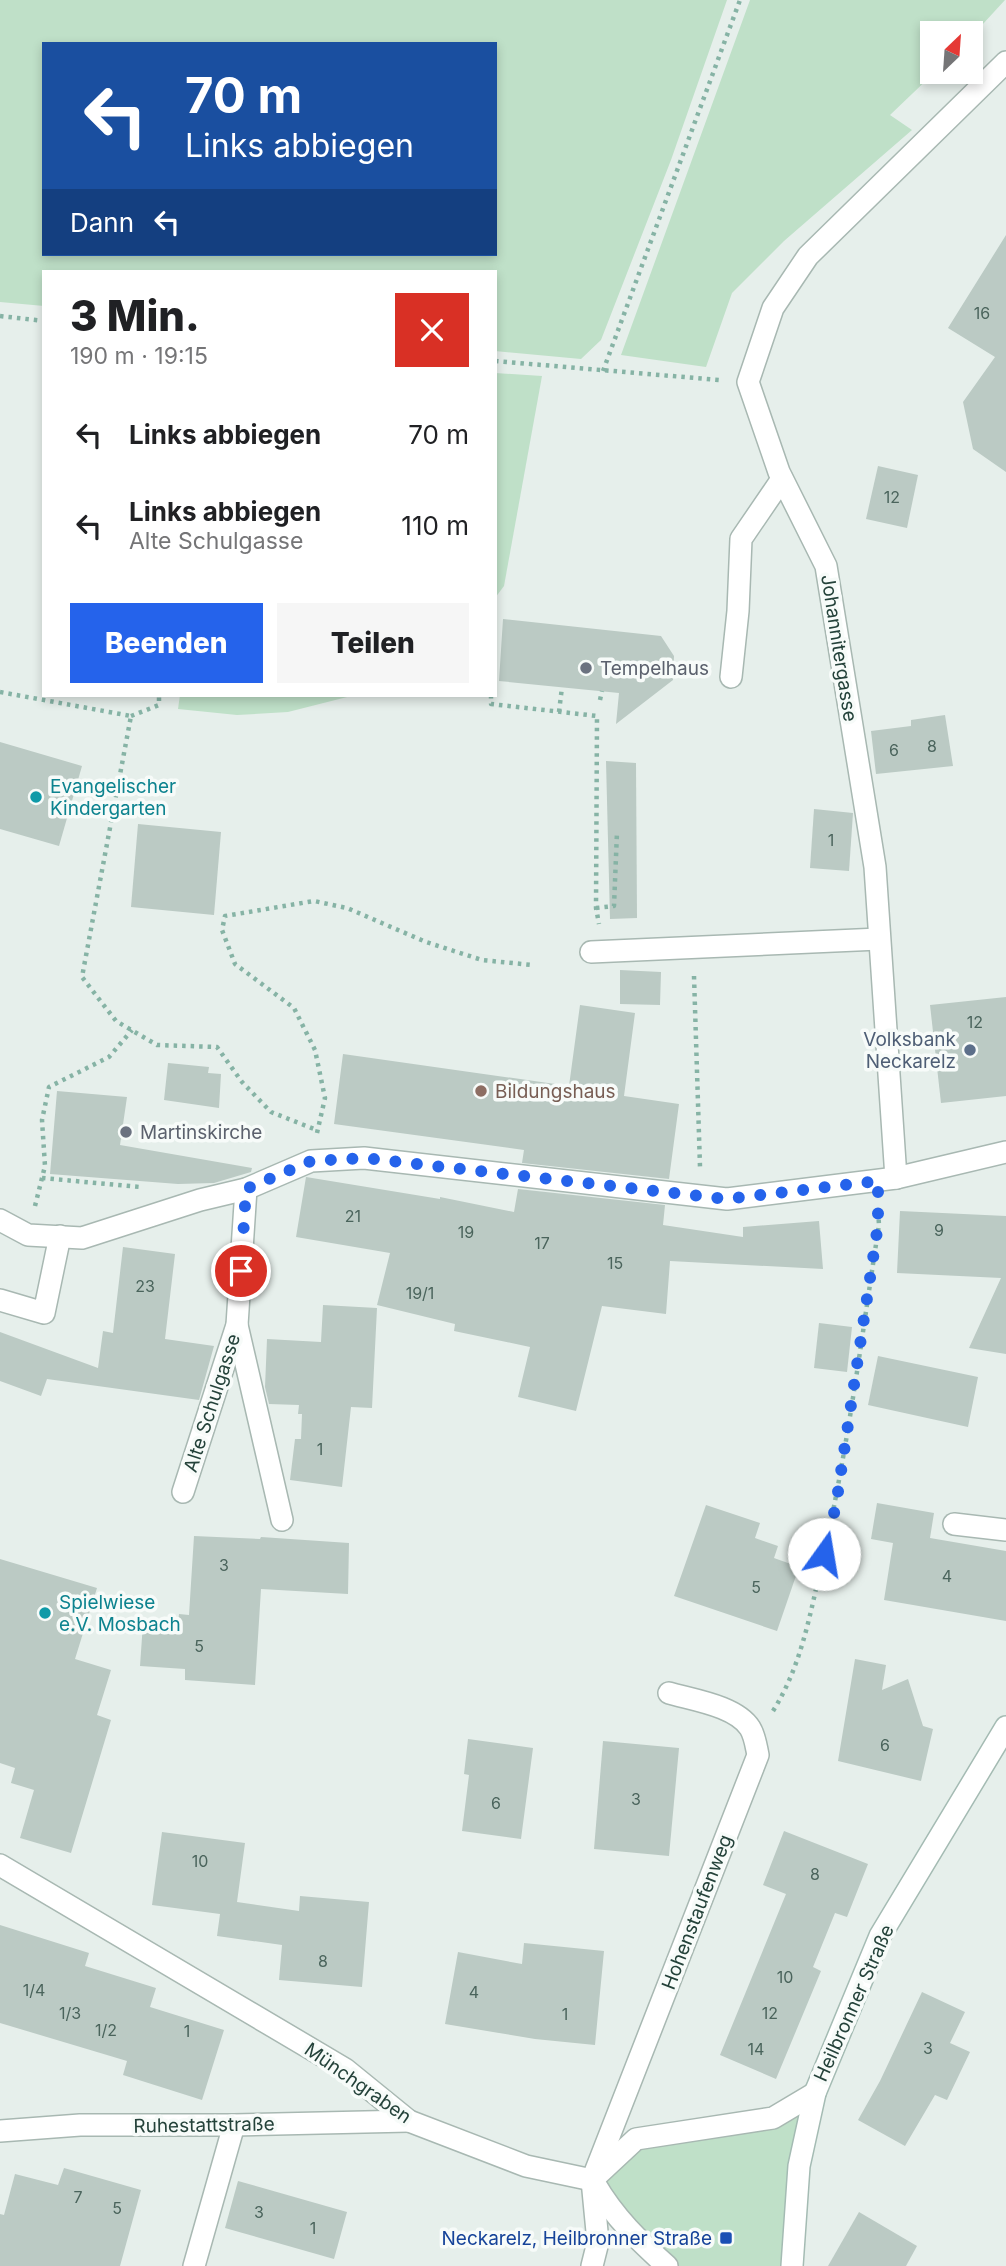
<!DOCTYPE html>
<html lang="de">
<head>
<meta charset="utf-8">
<style>
  body { margin:0; font-family:Inter,sans-serif; background:#f6f6f6; color:#202124; height:100vh; display:flex; flex-direction:column; font-size:26px; white-space:nowrap }
  * { box-sizing:border-box; margin:0 }
  p { font-size:23px; color:#757577 }
  .icon { flex:none; width:38px; height:38px; fill:none; stroke:currentColor; stroke-width:2; stroke-linecap:round; stroke-linejoin:round }
  .map { position:relative; flex:1; overflow:hidden }
  .sheet { position:absolute; left:42px; top:270px; width:455px; height:427px; display:flex; flex-direction:column; background:#fff; border-radius:0px; box-shadow:0 4px 10px #0003 }
  .sheet>* { flex:none }
  .hud { position:absolute; left:42px; top:42px; width:455px; height:214px; border-radius:0px; box-shadow:0 4px 10px #0003; background:#1a4fa0; color:#fff; overflow:hidden }
  .needle { width:46px; rotate:25deg }
  .tools { position:absolute; left:920px; top:21px; display:grid; gap:14px }
  .tools a { display:grid; place-items:center; width:63px; height:63px; border-radius:0px; background:#fff; box-shadow:0 4px 10px #0003; font-size:35px }
  .pin { position:absolute; display:grid; place-items:center; width:60px; height:60px; color:#fff; margin:-30px; border:4px solid #fff; border-radius:50%; box-shadow:0 2px 7px #0007 }
  .me { position:absolute; width:77px; margin:-38px; rotate:13deg; stroke-linejoin:round; filter:drop-shadow(0 0 5px #0008) }
  .turn { display:flex; align-items:center; gap:24px; height:147px; padding:0 28px; font-size:32px }
  .turn .icon { width:91px; height:91px; stroke-width:2.5 }
  .turn b { display:block; font-size:49px; line-height:60px }
  .then { display:flex; align-items:center; height:66px; padding:0 28px; background:#0003; gap:14px; font-size:26px }
  .round { display:grid; place-items:center; flex:none; width:74px; height:74px; border-radius:0px; background:#f6f6f6 }
  .head { display:flex; align-items:center; justify-content:space-between; height:119px; padding:0 28px }
  h1 { font-size:42px; font-weight:800; line-height:52px }
  .primary-button { display:flex; gap:14px; margin-top:auto; padding:14px 28px }
  .primary-button a { flex:1; height:80px; border-radius:0px; background:#2563eb; color:#fff; font-size:28px; font-weight:800; line-height:80px; text-align:center }
  .primary-button a+a { background:#f6f6f6; color:#202124 }
  ul { padding:0; list-style:none }
  li { display:flex; align-items:center; gap:21px; height:91px; padding:0 28px }
  li div { flex:1 }
  li b { display:block; font-size:26px }
  li em { font-style:normal }
  .map>svg:first-child { display:block }
  .green { fill:#bfe0c8; fill-rule:evenodd }
  .building { fill:#bbcac4 }
  .lines { fill:none; stroke-linecap:round; stroke-linejoin:round }
  .lane-casing { stroke:#a8b8b2; stroke-width:24 }
  .street-casing { stroke:#a8b8b2; stroke-width:24 }
  .secondary-casing { stroke:#a4bbb3; stroke-width:24 }
  .path { stroke:#86b3a5; stroke-width:4.5; stroke-dasharray:3.5 5; stroke-linecap:butt }
  .lane { stroke:#fff; stroke-width:21 }
  .street { stroke:#fff; stroke-width:21 }
  .secondary { stroke:#fff; stroke-width:21 }
  .route { stroke:#2563eb; stroke-width:12; stroke-dasharray:0 21.6 }
  .worship-dot { fill:#6b7280; stroke:#f7fbf9; stroke-width:2.5 }
  .culture-dot { fill:#0f9aa8; stroke:#f7fbf9; stroke-width:2.5 }
  .service-dot { fill:#5c6f8a; stroke:#f7fbf9; stroke-width:2.5 }
  .education-dot { fill:#8d6e63; stroke:#f7fbf9; stroke-width:2.5 }
  .transit-dot { fill:#1a4fb4; stroke:#f7fbf9; stroke-width:2.5 }
  .labels { text-anchor:middle; dominant-baseline:central; stroke-width:7; stroke-linejoin:round; paint-order:stroke }
  .number-label { font-size:16px; fill:#4a645c }
  .street-label { font-size:19px; fill:#24423a; stroke:#f7fbf9 }
  .worship-label { font-size:19px; fill:#5b616d; stroke:#f7fbf9; text-anchor:start }
  .culture-label { font-size:19px; fill:#0d838f; stroke:#f7fbf9; text-anchor:start }
  .service-label { font-size:19px; fill:#4e5e75; stroke:#f7fbf9; text-anchor:end }
  .education-label { font-size:19px; fill:#785e54; stroke:#f7fbf9; text-anchor:start }
  .transit-label { font-size:19px; fill:#164399; stroke:#f7fbf9; text-anchor:end }
</style>
</head>
<body>
<div class="map">
<svg width="1006" height="2266" viewBox="0 0 1006 2266">
  <rect width="100%" height="100%" fill="#e6efeb"/>
  <g class="green">
    <path d="M0,0H727L671,160L601,340L581,359L495,351V271H44V306L0,302ZM44,44H495V254H44Z"/>
    <polygon points="750,0 1005,0 971,37 971,33 933,33 933,72 935,72 890,115 912,130 784,241 732,293 706,367 621,355"/>
    <polygon points="495,373 542,376 504,586 495,598"/>
    <polygon points="180,695 355,695 288,712 237,715 178,709"/>
    <polygon points="815,2093 792,2266 667,2266 592,2180 636,2139 773,2118"/>
  </g>
  <g class="building">
    <polygon points="1006,235 1006,472 973,449 963,402 995,357 948,328"/>
    <polygon points="878,466 918,475 907,528 866,519"/>
    <polygon points="503,619 661,636 674,656 673,680 616,724 619,693 499,681"/>
    <polygon points="945,715 953,766 876,774 871,731 911,726 911,720"/>
    <polygon points="0,742 82,766 59,846 0,829"/>
    <polygon points="606,761 636,763 637,918 610,919"/>
    <polygon points="814,809 853,813 849,871 810,868"/>
    <polygon points="138,824 221,832 214,915 131,907"/>
    <polygon points="620,970 661,972 660,1005 620,1004"/>
    <polygon points="1006,997 1006,1096 941,1103 930,1005"/>
    <polygon points="580,1005 635,1013 624,1096 679,1104 669,1179 522,1163 524,1150 334,1124 343,1054 569,1086"/>
    <polygon points="168,1063 209,1067 208,1073 221,1074 219,1108 164,1100"/>
    <polygon points="57,1091 127,1097 120,1145 252,1168 251,1172 214,1183 178,1184 50,1174"/>
    <polygon points="306,1177 440,1199 440,1197 514,1212 518,1189 665,1205 663,1225 743,1237 743,1227 819,1221 823,1269 670,1261 666,1314 602,1306 576,1411 518,1397 530,1347 454,1331 455,1324 377,1305 390,1253 296,1237"/>
    <polygon points="900,1211 1006,1216 1006,1354 969,1348 1001,1278 897,1273"/>
    <polygon points="123,1247 175,1254 165,1339 214,1346 199,1400 47,1379 41,1396 0,1381 0,1332 98,1368 103,1331 113,1333"/>
    <polygon points="323,1305 377,1308 372,1408 351,1407 342,1487 290,1480 295,1439 301,1439 302,1414 298,1414 299,1405 269,1404 265,1387 267,1339 321,1342"/>
    <polygon points="819,1323 852,1327 847,1372 814,1368"/>
    <polygon points="878,1356 978,1377 968,1427 868,1405"/>
    <polygon points="877,1503 934,1513 930,1538 1006,1551 1006,1621 884,1600 893,1543 871,1539"/>
    <polygon points="706,1505 760,1523 755,1538 778,1546 774,1558 799,1567 777,1631 674,1596"/>
    <polygon points="194,1536 260,1539 261,1537 349,1543 348,1594 261,1589 255,1685 185,1680 185,1669 140,1666 143,1623 178,1625 179,1614 189,1615"/>
    <polygon points="0,1559 97,1588 75,1659 111,1670 97,1715 111,1720 71,1853 20,1838 34,1790 11,1783 15,1768 0,1763"/>
    <polygon points="855,1659 886,1665 882,1690 908,1679 923,1726 933,1729 921,1781 838,1761"/>
    <polygon points="468,1739 533,1748 521,1839 462,1831 469,1775 464,1774"/>
    <polygon points="603,1741 679,1748 669,1856 594,1849"/>
    <polygon points="784,1831 868,1864 847,1917 835,1913 813,1967 821,1971 776,2079 720,2055 786,1894 763,1885"/>
    <polygon points="162,1832 245,1843 237,1902 299,1911 300,1896 369,1902 362,1987 279,1980 282,1945 217,1936 220,1914 152,1905"/>
    <polygon points="0,1925 89,1953 85,1966 156,1988 150,2007 224,2030 202,2100 123,2075 127,2061 0,2023"/>
    <polygon points="524,1943 604,1951 595,2045 535,2039 445,2024 458,1952 522,1964"/>
    <polygon points="922,1992 965,2012 950,2043 970,2052 947,2100 935,2095 905,2146 858,2120 880,2081"/>
    <polygon points="64,2168 141,2190 120,2266 0,2266 0,2214 4,2215 15,2174 58,2185"/>
    <polygon points="238,2181 347,2212 334,2259 225,2228"/>
    <polygon points="859,2212 917,2246 906,2266 828,2266"/>
  </g>
  <g class="lines">
    <defs>
      <g id="lane">
        <polyline points="731,677 738,611 741,539 782,479"/>
        <polyline points="591,952 879,939"/>
        <polyline points="0,1300 44,1313 60,1236"/>
        <polyline points="237,1325 282,1520"/>
        <polyline points="954,1524 1006,1530"/>
      </g>
      <g id="street">
        <polyline points="896,1178 875,867 826,566 779,472 748,382 773,308 808,256 1006,62"/>
        <polyline points="0,1220 28,1235 82,1238 200,1200 246,1189 311,1161 364,1158 727,1199 896,1178 1006,1152"/>
        <polyline points="183,1492 237,1325 246,1189"/>
        <polyline points="0,1865 345,2069 409,2121 526,2166 592,2180 636,2139 773,2118 815,2093"/>
        <polyline points="0,2131 80,2125 234,2125 409,2121"/>
        <path d="M595,2184C614,2217 639,2241 667,2266"/>
        <polyline points="194,2266 234,2125"/>
        <path d="M592,2266L598,2242L592,2180L758,1755C756,1746 755,1736 750,1728C736,1706 693,1700 669,1693"/>
      </g>
      <polyline id="secondary" points="792,2266 799,2166 815,2093 880,1936 1006,1727"/>
    </defs>
    <use href="#lane" class="lane-casing"/>
    <use href="#street" class="street-casing"/>
    <use href="#secondary" class="secondary-casing"/>
    <g class="path">
      <polyline points="0,316 44,321"/>
      <polyline points="495,361 719,380"/>
      <polyline points="603,371 740,0"/>
      <polyline points="0,692 131,716 82,977 116,1021 157,1045 217,1047 242,1082 271,1112 314,1129"/>
      <polyline points="491,695 491,704 597,716 596,908 599,924"/>
      <polyline points="600,700 602,691"/>
      <polyline points="559,712 562,687"/>
      <polyline points="131,716 159,705 159,695"/>
      <polyline points="596,908 614,906 617,832"/>
      <polyline points="694,976 700,1167"/>
      <polyline points="317,1133 325,1098 315,1050 294,1008 235,964 222,930 225,916 314,901 347,908 426,942 482,960 532,965"/>
      <polyline points="42,1178 140,1187"/>
      <polyline points="35,1206 45,1166 42,1120 49,1087 109,1057 132,1030"/>
      <path d="M773,1711C800,1668 809,1620 820,1571C847,1457 861,1340 879,1225L878,1209"/>
    </g>
    <use href="#lane" class="lane"/>
    <use href="#street" class="street"/>
    <use href="#secondary" class="secondary"/>
  </g>
  <g class="lines">
    <polyline class="route" points="241,1271 246,1189 311,1161 364,1158 727,1199 878,1181 878,1225 836,1505 824,1554"/>
  </g>
  <g class="worship-dot">
    <circle cx="586" cy="668" r="7"/>
    <circle cx="126" cy="1132" r="7"/>
  </g>
  <g class="culture-dot">
    <circle cx="36" cy="797" r="7"/>
    <circle cx="45" cy="1613" r="7"/>
  </g>
  <circle class="service-dot" cx="970" cy="1050" r="7"/>
  <circle class="education-dot" cx="481" cy="1091" r="7"/>
  <rect class="transit-dot" x="719" y="2231" width="14" height="14" rx="3.5"/>
  <g class="labels">
    <g class="number-label">
      <text x="982" y="313">16</text>
      <text x="892" y="497">12</text>
      <text x="932" y="746">8</text>
      <text x="894" y="750">6</text>
      <text x="831" y="840">1</text>
      <text x="975" y="1022">12</text>
      <text x="353" y="1216">21</text>
      <text x="939" y="1230">9</text>
      <text x="466" y="1232">19</text>
      <text x="542" y="1243">17</text>
      <text x="615" y="1263">15</text>
      <text x="145" y="1286">23</text>
      <text x="420" y="1293">19/1</text>
      <text x="320" y="1449">1</text>
      <text x="224" y="1565">3</text>
      <text x="947" y="1576">4</text>
      <text x="756" y="1587">5</text>
      <text x="199" y="1646">5</text>
      <text x="885" y="1745">6</text>
      <text x="636" y="1799">3</text>
      <text x="496" y="1803">6</text>
      <text x="200" y="1861">10</text>
      <text x="815" y="1874">8</text>
      <text x="323" y="1961">8</text>
      <text x="785" y="1977">10</text>
      <text x="34" y="1990">1/4</text>
      <text x="474" y="1992">4</text>
      <text x="70" y="2013">1/3</text>
      <text x="770" y="2013">12</text>
      <text x="565" y="2014">1</text>
      <text x="106" y="2030">1/2</text>
      <text x="187" y="2031">1</text>
      <text x="928" y="2048">3</text>
      <text x="756" y="2049">14</text>
      <text x="78" y="2197">7</text>
      <text x="117" y="2208">5</text>
      <text x="259" y="2212">3</text>
      <text x="313" y="2228">1</text>
    </g>
    <g class="street-label">
      <text transform="translate(839 648) rotate(81)">Johannitergasse</text>
      <text transform="translate(212 1403) rotate(-72)">Alte Schulgasse</text>
      <text transform="translate(697 1912) rotate(-69)">Hohenstaufenweg</text>
      <text transform="translate(854 2003) rotate(-66)">Heilbronner Straße</text>
      <text transform="translate(358 2083) rotate(35)">Münchgraben</text>
      <text transform="translate(204 2125) rotate(-1)">Ruhestattstraße</text>
    </g>
    <g class="worship-label">
      <text x="600" y="668">Tempelhaus</text>
      <text x="140" y="1132">Martinskirche</text>
    </g>
    <g class="culture-label">
      <text x="50" y="786">Evangelischer<tspan x="50" dy="22">Kindergarten</tspan></text>
      <text x="59" y="1602">Spielwiese<tspan x="59" dy="22">e.V. Mosbach</tspan></text>
    </g>
    <g class="service-label">
      <text x="956" y="1039">Volksbank<tspan x="956" dy="22">Neckarelz</tspan></text>
    </g>
    <g class="education-label">
      <text x="495" y="1091">Bildungshaus</text>
    </g>
    <g class="transit-label">
      <text x="712" y="2238">Neckarelz, Heilbronner Straße</text>
    </g>
  </g>
</svg>
<div class="tools">
<a><svg class="needle" viewBox="-14 -14 28 28"><path d="M0-13l5 13h-10z" fill="#e53935"/><path d="M0 13l5-13h-10z" fill="#757577"/></svg></a>
</div>
<div class="pin" style="left:241px;top:1271px;background:#d93025"><svg class="icon" aria-label="arrive" viewBox="0 0 24 24"><path d="M6 21V4h12l-3 4 3 4H6"/></svg></div>
<svg class="me" style="left:824px;top:1554px" viewBox="-20 -20 40 40"><circle r="19" fill="#fff"/><path d="M0-13L10 11 0 6-10 11z" fill="#2563eb"/></svg>
<div class="hud">
<div class="turn"><svg class="icon" aria-label="left" viewBox="0 0 24 24"><path d="M17 20v-9H6M10 6l-5 5 5 5"/></svg><div><b>70 m</b>Links abbiegen</div></div>
<div class="then">Dann<svg class="icon" aria-label="left" viewBox="0 0 24 24"><path d="M17 20v-9H6M10 6l-5 5 5 5"/></svg></div>
</div>
<section class="sheet">
<div class="head"><div><h1>3 Min.</h1><p>190 m · 19:15</p></div><a class="round" style="background:#d93025;color:#fff"><svg class="icon" aria-label="close" viewBox="0 0 24 24"><path d="M6 6l12 12M18 6L6 18"/></svg></a></div>
<ul>
<li><svg class="icon" aria-label="left" viewBox="0 0 24 24"><path d="M17 20v-9H6M10 6l-5 5 5 5"/></svg><div><b>Links abbiegen</b></div><em>70 m</em></li>
<li><svg class="icon" aria-label="left" viewBox="0 0 24 24"><path d="M17 20v-9H6M10 6l-5 5 5 5"/></svg><div><b>Links abbiegen</b><p>Alte Schulgasse</p></div><em>110 m</em></li>
</ul>
<div class="primary-button"><a>Beenden</a><a>Teilen</a></div>
</section>
</div>
</body>
</html>
